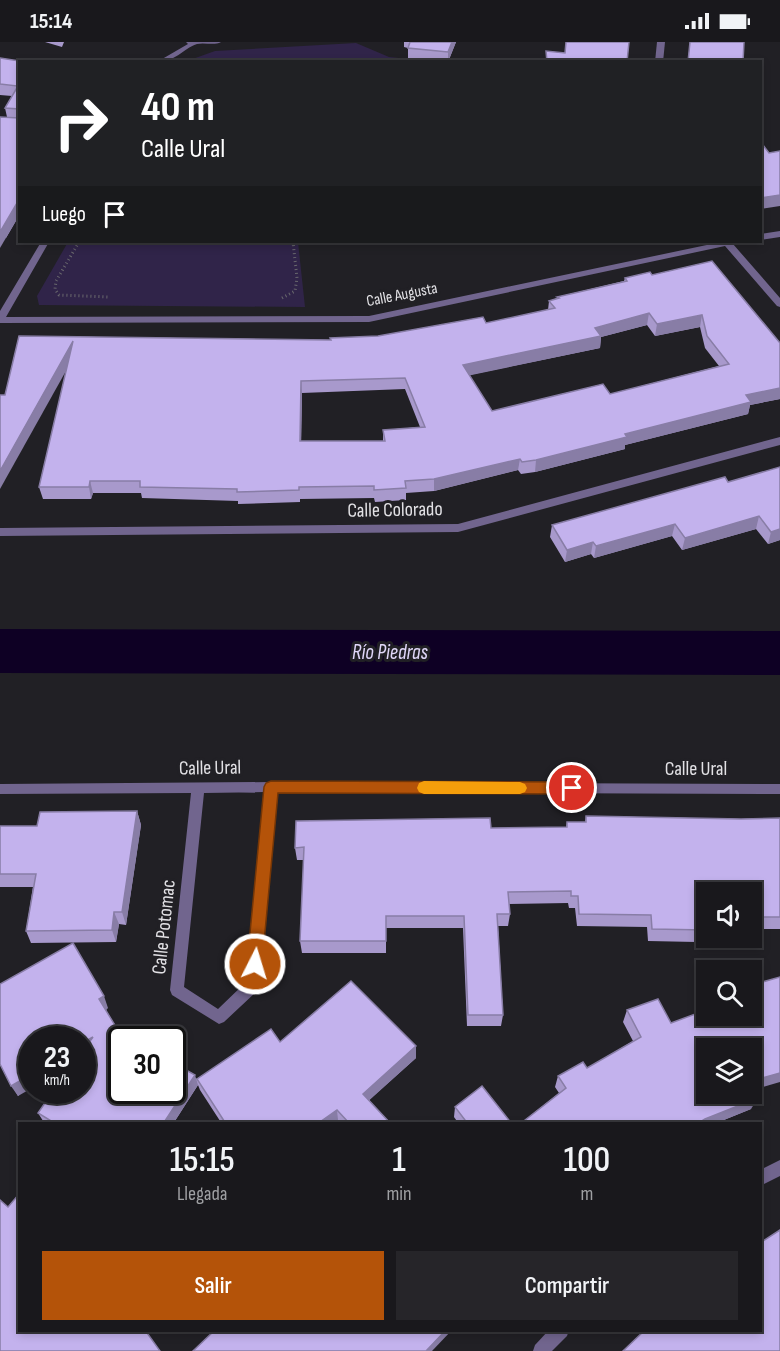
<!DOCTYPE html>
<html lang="es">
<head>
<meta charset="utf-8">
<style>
  body { margin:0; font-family:"Sofia Sans Condensed",sans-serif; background:#262529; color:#f1f3f6; height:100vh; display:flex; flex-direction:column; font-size:22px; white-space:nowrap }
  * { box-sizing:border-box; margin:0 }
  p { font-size:20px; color:#9fa0a3 }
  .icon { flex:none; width:33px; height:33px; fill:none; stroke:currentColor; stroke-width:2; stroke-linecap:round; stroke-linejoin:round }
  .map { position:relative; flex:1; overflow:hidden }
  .drawer { position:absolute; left:18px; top:1080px; width:744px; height:210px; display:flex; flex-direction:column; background:#19181c; border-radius:0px; box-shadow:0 3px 9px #0003,0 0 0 2px #37373b }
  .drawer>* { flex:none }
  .hud { position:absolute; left:18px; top:18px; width:744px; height:183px; border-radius:0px; box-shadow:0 3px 9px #0003,0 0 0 2px #37373b; background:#202124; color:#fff; overflow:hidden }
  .controls { position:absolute; left:696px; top:840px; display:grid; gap:12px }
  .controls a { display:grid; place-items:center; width:66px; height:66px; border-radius:0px; background:#19181c; box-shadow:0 3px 9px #0003,0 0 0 2px #37373b; font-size:30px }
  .speed { position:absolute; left:18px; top:984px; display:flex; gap:12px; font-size:30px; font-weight:700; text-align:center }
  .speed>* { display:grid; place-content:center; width:78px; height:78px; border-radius:50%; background:#19181c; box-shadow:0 3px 9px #0003,0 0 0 2px #37373b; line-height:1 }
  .speed small { font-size:15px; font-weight:400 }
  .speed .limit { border:3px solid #111; border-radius:9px; background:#fff; color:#111 }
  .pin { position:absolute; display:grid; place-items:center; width:51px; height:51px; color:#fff; margin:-26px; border:3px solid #fff; border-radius:50%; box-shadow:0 2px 6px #0007 }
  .me { position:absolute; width:66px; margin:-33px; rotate:5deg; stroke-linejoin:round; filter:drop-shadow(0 0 4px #0008) }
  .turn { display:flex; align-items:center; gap:21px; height:126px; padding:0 24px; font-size:27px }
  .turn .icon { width:78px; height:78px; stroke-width:2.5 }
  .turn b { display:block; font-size:42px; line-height:51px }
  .then { display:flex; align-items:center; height:57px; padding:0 24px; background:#0003; gap:12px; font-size:22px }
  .eta { display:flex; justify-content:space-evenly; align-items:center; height:102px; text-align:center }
  .eta b { font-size:36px; font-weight:600; line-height:42px }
  .cta { display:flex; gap:12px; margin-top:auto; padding:12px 24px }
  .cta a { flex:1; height:69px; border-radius:0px; background:#b45309; color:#fff; font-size:24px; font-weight:600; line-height:69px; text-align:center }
  .cta a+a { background:#262529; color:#f1f3f6 }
  .status { display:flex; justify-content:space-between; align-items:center; height:42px; padding:0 30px; background:#19181c; direction:ltr }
  .status svg { height:16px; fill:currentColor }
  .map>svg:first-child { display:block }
  .green { fill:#302449 }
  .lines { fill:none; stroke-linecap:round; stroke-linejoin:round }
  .river { fill:#0e0024; fill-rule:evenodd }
  .path { stroke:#69686d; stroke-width:3; stroke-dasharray:1 3; stroke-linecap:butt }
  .minor { fill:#71658e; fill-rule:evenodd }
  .wall { fill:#a899cc; fill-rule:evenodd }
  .shaded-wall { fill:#887da6 }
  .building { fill:#c3b2ed; stroke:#887da6; stroke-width:1.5; fill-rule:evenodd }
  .route { fill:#b45309; stroke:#753606; stroke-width:1.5 }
  .slow { fill:#f59e0b }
  .labels { text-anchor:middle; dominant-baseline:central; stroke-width:6; stroke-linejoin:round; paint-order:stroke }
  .far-street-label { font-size:16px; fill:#e2e1e5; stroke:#212025 }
  .street-label { font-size:20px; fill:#e2e1e5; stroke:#212025 }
  .water-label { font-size:21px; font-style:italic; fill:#e0d7f8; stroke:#212025 }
</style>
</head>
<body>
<div class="status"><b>15:14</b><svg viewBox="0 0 49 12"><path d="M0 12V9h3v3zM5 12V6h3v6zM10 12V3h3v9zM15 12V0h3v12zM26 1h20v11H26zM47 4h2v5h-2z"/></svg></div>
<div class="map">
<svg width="780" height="1309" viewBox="0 0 780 1309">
  <rect width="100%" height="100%" fill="#212025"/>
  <g class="green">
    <polygon points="356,1 389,15 428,19 187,19 215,9"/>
    <polygon points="68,200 298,200 305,265 39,263 37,254"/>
  </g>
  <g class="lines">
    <polygon class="river" points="0,587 780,589 780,633 0,631"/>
    <g class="path">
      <polyline points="79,200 56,239 55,247 59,253 109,255"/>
      <polyline points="282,256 295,249 297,236 293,200"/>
    </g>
    <g class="minor">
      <path d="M186,0H221C214,4 205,0 197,2C182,7 176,20 157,20L188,2Z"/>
      <polygon points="657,0 665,0 663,20 655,20"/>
      <polygon points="780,189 780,195 760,198 760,192"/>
      <polygon points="41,200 49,200 6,275 369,274 721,200 735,200 733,202 780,256 780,265 777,264 725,204 369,280 0,281 0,269"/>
      <polygon points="780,395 780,403 458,490 0,494 0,486 458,482"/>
      <path d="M271,740L780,742V752L277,750L259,944L257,949L224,980L219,982L172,953L170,948L191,751L0,752V742ZM264,750L245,941L218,967L184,945L204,751Z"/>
      <polygon points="780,1118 780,1134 760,1144 760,1128"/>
      <polygon points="549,1288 569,1288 567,1294 552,1309 533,1309 535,1303"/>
    </g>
  </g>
  <g class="wall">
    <polygon points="45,0 64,0 62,5"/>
    <polygon points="404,0 456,0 448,20 437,20 408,17 408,6 404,5"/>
    <polygon points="0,16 26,20 20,172 6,196 7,75 5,66 12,54 0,53"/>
    <path d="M652,233L780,301V357L750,363L748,372L625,403V407L535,430L521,432L518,428L434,449L406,451V458L375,460L374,456L300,457V460L238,462V459L142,456L141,451H93L91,457H43L39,445L67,328L5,353L19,294L331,298L378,294L486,281L548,268L549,259L557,256V255L624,239L625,236ZM647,283L655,294L700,285L705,306L719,324L610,352L492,369L469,333L600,306L601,295ZM405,347L420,385L383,388V399H301L302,351Z"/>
    <polygon points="780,425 780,498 768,502 756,487 682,508 672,494 594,516 591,512 565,520 550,495 552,483 728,440"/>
    <polygon points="137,769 141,783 126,883 119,882 116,900 31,901 26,889 33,845 0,845 0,784 37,784"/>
    <polygon points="586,774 741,777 780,776 780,887 752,887 752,850 706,850 706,896 748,896 745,901 648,899 647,885 577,884 575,866 569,866 568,861 509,862 510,872 508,884 498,884 503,973 501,984 467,984 463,886 386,886 386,911 302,911 300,899 304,818 297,818 295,806 491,786 566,785 567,780 585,780"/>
    <polygon points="108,966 106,968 119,990 197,1037 280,1000 416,1016 369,1058 391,1082 340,1082 338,1078 333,1082 222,1082 200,1048 198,1043 173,1082 45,1082 38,1071 82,1048 82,998 18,1054 0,1022"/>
    <polygon points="627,968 671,981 753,1048 751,1067 714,1082 520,1082 559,1051 555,1045 558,1034 587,1026 633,999 623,980"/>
    <polygon points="455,1065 512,1082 459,1082 454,1075"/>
  </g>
  <g class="shaded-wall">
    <polygon points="452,0 456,0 448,20 448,10"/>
    <polygon points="780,153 780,164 760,167 760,156"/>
    <polygon points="20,156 20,172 0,206 0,190"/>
    <polygon points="649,271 647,283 601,295 600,306 462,335 463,323"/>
    <polygon points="702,273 700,285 655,294 657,282"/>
    <polygon points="73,299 76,311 0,447 0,429"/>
    <polygon points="301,339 302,351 301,411 300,399"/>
    <polygon points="780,346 780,357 750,363 748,372 625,403 625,407 535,430 536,418 625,392 746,353"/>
    <polygon points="520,417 518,428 434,449 434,437"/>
    <polygon points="90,439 93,451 91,457 89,445"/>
    <polygon points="759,474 756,487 682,508 685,496"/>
    <polygon points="675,482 672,494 594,516 596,504"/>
    <polygon points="780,487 780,498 768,502 771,490"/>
    <polygon points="593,500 591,512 565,520 567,508"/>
    <polygon points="137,769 141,783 126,883 122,870"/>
    <polygon points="114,870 119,882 116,900 112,888"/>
    <polygon points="104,954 108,966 104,969 99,957"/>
    <polygon points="93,995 82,1015 82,1001"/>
    <polygon points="416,1004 416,1016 364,1063 363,1052"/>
    <polygon points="780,1031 780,1040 752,1048 752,1039"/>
    <polygon points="32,1032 32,1046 18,1054 11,1044"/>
    <polygon points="195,1033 198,1043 173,1082 163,1082"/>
    <polygon points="758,1056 751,1067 714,1082 697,1082 705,1077"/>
    <polygon points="337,1068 338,1078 333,1082 317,1082"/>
    <polygon points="446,1288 452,1288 432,1309 426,1309"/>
  </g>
  <g class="building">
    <polygon points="410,0 452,0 448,10 408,6"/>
    <polygon points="566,0 629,0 627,20 547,20 546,9 565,11"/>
    <polygon points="690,0 744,0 743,20 688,20"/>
    <polygon points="0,16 26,20 20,20 20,156 0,190 0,75 19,76 19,67 5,66 18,44 0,42"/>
    <polygon points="760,99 769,111 780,109 780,153 760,156"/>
    <path d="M712,219L780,301V346L746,353L751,360L625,392L627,395L536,418L522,420L520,417L434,437L405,439L406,446L374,448V444L299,445V448L237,450V447L140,445V439H90L89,445H39L73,299L0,429V353H5L19,294L331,298L330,296L378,294L483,275L486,281L555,266L549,259L559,256L557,255L627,239L625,236L650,230L652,233ZM649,271L657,282L702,273L707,294L729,322L610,352L603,342L492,369L463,323L601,294L595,286ZM405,336L425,385L383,388L385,399H300L301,339Z"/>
    <polygon points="780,425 780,487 771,490 759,474 685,496 675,482 596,504 593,500 567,508 552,483 725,435 728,440"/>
    <polygon points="137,769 122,870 114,870 112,888 26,889 36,832 0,832 0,784 37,784 40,770"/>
    <polygon points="586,774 741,777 780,776 780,875 752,875 752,850 706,850 706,888 652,887 651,873 579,872 578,854 571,854 571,849 508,850 510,872 497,872 503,973 468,973 464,874 386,874 386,899 300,899 304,805 295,806 296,779 490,776 491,786 567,785 567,780 586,780"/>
    <polygon points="73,901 104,954 99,957 119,990 132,998 122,998 122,1048 172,1048 172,1020 195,1033 163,1082 56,1082 38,1071 54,1048 82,1048 82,1010 93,995 82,1001 82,998 32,998 32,1032 11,1044 0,1022 0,942"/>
    <polygon points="780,935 780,1031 752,1039 752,1006 706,1006 706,1052 752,1052 752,1045 758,1056 705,1077 697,1082 520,1082 566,1046 558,1034 583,1020 587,1026 641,995 627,968 658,957 671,981 706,968 706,974 752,974 752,943"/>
    <polygon points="351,939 416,1004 363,1052 391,1082 350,1082 337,1068 317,1082 226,1082 197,1037 271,987 280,1000"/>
    <polygon points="482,1044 512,1082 468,1082 455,1065"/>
    <polygon points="20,1151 20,1288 145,1288 160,1309 0,1309 0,1158 8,1165"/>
    <polygon points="780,1188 780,1309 623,1309 645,1288 760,1288 760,1201"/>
    <polygon points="215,1288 446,1288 426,1309 193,1309"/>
  </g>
  <polygon class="route" points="271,739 572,740 577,742 579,746 577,750 572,752 278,751 262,922 260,927 255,929 249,927 247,922 264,745 266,741"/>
  <polygon class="slow" points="424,739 520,740 525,742 527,746 525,750 520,752 424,752 419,750 417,746 419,741"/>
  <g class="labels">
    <g class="far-street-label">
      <text transform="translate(402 253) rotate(-11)">Calle Augusta</text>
    </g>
    <g class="street-label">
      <text transform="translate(395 468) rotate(-1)">Calle Colorado</text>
      <text transform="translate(210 726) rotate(-1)">Calle Ural</text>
      <text x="696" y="727">Calle Ural</text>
      <text transform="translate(164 885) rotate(-84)">Calle Potomac</text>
    </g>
    <g class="water-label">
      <text x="390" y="610">Río Piedras</text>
    </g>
  </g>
</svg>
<div class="controls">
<a><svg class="icon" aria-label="sound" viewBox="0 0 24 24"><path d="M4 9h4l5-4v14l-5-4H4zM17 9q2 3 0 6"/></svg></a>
<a><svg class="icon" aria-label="search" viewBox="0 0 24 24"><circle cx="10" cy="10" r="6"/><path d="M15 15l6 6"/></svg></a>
<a><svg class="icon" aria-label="layers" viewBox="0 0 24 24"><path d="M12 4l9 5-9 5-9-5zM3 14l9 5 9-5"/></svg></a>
</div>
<div class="speed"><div>23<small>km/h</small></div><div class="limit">30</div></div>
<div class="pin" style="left:572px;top:746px;background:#d93025"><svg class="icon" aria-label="arrive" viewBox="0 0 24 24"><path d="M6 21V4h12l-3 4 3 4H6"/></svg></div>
<svg class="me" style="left:255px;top:922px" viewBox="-20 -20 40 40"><circle r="17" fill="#b45309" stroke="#fff" stroke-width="3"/><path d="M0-11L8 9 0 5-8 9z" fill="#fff"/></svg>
<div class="hud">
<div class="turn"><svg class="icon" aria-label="right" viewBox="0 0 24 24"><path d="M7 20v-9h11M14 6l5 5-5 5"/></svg><div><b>40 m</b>Calle Ural</div></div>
<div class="then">Luego<svg class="icon" aria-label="arrive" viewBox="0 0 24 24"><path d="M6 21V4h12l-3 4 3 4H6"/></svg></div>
</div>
<section class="drawer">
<div class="eta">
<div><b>15:15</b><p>Llegada</p></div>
<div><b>1</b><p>min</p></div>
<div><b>100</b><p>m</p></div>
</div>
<div class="cta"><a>Salir</a><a>Compartir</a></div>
</section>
</div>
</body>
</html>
